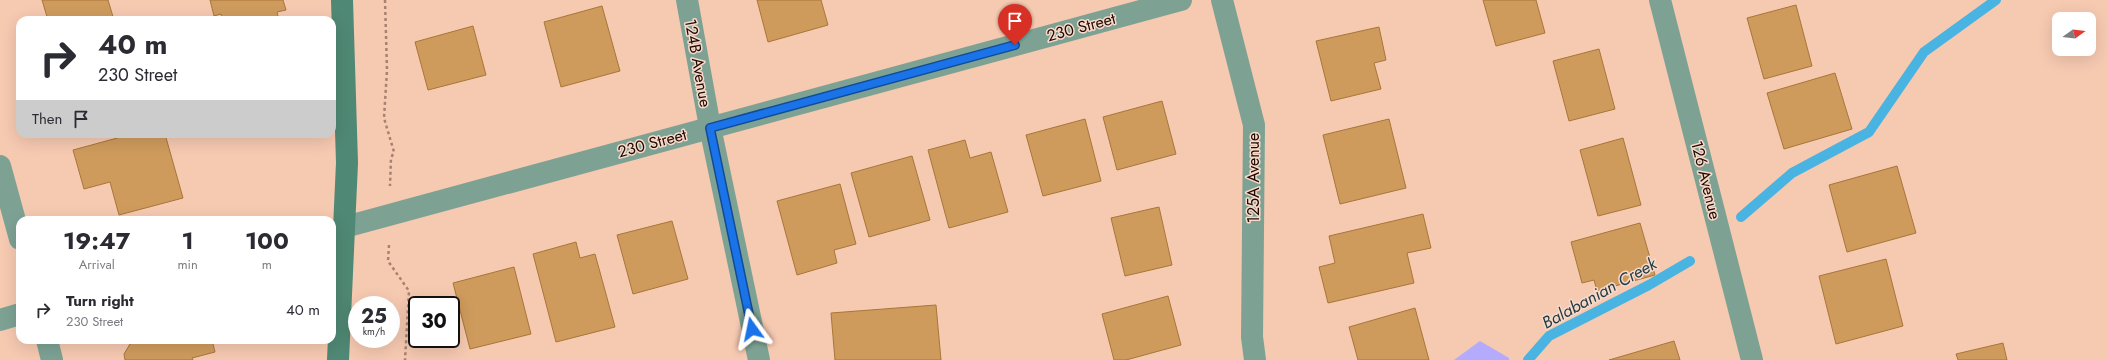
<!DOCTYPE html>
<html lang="en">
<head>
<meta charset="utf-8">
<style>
  body { margin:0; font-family:Jost,sans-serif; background:#f7f7f7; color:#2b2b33; height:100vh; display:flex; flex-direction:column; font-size:15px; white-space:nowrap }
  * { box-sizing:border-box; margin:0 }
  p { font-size:13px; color:#7c7c81 }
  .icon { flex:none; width:22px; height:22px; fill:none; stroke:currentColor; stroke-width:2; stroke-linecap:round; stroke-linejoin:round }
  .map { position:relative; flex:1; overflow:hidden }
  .panel { position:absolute; left:16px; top:216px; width:320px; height:128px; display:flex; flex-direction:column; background:#fff; border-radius:12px; box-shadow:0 4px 16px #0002 }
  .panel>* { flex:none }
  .top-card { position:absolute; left:16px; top:16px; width:320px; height:122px; border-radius:12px; box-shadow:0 4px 16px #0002; background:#fff; color:#2b2b33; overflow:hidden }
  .needle { width:26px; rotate:75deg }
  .tools { position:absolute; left:2052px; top:12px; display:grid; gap:8px }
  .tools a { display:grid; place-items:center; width:44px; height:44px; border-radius:8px; background:#fff; box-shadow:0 4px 16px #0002; font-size:20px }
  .speed { position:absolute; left:348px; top:296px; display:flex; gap:8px; font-size:20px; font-weight:700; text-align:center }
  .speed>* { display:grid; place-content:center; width:52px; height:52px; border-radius:50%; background:#fff; box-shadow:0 4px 16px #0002; line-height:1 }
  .speed small { font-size:10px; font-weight:400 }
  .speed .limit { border:2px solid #111; border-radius:6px; background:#fff; color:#111 }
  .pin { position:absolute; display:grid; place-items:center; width:34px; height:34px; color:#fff; margin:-41px -17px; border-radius:50% 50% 50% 0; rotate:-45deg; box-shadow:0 0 4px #0007 }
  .pin .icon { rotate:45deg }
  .me { position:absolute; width:44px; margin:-22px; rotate:348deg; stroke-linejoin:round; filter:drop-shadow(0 0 3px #0008) }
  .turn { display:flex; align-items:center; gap:14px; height:84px; padding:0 16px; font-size:18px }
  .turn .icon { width:52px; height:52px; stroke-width:2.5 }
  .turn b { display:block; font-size:28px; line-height:34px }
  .then { display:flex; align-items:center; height:38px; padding:0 16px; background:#0003; gap:8px; font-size:15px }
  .eta { display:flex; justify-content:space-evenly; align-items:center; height:68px; text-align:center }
  .eta b { font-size:24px; font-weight:700; line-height:28px }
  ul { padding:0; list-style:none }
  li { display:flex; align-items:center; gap:12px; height:52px; padding:0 16px }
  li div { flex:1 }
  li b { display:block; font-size:15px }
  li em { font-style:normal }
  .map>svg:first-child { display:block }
  .green { fill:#b5abfc }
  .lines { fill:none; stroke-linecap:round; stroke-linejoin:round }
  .stream { stroke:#49b4e1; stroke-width:10 }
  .building { fill:#cf9b5d; stroke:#a87638 }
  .path { stroke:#a88270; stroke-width:2.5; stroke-dasharray:3 3; stroke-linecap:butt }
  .minor { stroke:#7da294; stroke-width:22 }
  .tertiary { stroke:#7da294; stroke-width:22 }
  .secondary { stroke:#4f8874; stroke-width:22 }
  .route-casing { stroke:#114b97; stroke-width:10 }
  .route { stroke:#1a73e8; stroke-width:7 }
  .labels { text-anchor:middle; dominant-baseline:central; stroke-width:3; stroke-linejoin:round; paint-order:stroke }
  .street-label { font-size:16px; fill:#200700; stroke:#f8daca }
  .water-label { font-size:17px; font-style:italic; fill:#233b46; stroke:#f8daca }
</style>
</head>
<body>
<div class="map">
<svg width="2108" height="360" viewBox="0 0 2108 360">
  <rect width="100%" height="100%" fill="#f6c9b1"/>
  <polygon class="green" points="1480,341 1509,358 1509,360 1454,360"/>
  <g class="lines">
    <g class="stream">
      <polyline points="1741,217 1792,173 1869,132 1924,52 1996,0"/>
      <polyline points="1528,360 1549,336 1649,285 1690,261"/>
    </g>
  </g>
  <g class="building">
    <polygon points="42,0 108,0 114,20 48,20"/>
    <polygon points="210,0 283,0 286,10 277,12 279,20 222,20 221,14 214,16"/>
    <polygon points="757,0 821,0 828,25 768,42"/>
    <polygon points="1483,0 1536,0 1545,33 1496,46"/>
    <polygon points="1796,5 1812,66 1764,79 1747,18"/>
    <polygon points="602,6 620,71 561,87 544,22"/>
    <polygon points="473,26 486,75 428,90 415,42"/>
    <polygon points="1379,27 1386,60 1374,63 1381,89 1331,101 1316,41"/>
    <polygon points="1599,49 1615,109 1569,121 1553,61"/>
    <polygon points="1835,73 1852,129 1784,149 1767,93"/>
    <polygon points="1162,101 1176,154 1117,170 1103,117"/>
    <polygon points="1085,119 1101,181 1043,196 1026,135"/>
    <polygon points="1389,119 1406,188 1340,204 1323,135"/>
    <polygon points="132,134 165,134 183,198 119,215 110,182 84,189 73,150"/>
    <polygon points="1623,138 1641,205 1598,216 1580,150"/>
    <polygon points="965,140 970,158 991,152 1008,212 949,228 928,150"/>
    <polygon points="912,156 930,220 869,237 851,173"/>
    <polygon points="1897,166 1916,233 1847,252 1829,185"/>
    <polygon points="840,184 856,244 834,250 837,263 797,275 777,201"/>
    <polygon points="1159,207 1172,265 1125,276 1111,218"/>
    <polygon points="1423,214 1431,248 1407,253 1414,283 1328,303 1319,267 1335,263 1329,236"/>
    <polygon points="672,221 688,279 633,294 617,235"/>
    <polygon points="1640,223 1655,275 1597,291 1594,280 1582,283 1571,242"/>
    <polygon points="576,242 580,258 595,254 615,327 556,342 533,254"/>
    <polygon points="1886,259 1903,326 1836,344 1819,276"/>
    <polygon points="514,267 531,334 470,349 453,283"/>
    <polygon points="1168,296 1181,345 1126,360 1114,360 1102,314"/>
    <polygon points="936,305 941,360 835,360 831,313"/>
    <polygon points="1415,308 1429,360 1358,360 1349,327"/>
    <polygon points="144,340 212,340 215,352 192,358 193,360 125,360 124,354 130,344"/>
    <polygon points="1674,341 1680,360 1609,360"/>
    <polygon points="2003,343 2007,360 1958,360 1956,354"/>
  </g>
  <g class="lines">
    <g class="path">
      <polyline points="385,0 387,70 384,118 394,152 391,158 390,186"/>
      <polyline points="389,245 388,261 409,291 405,360"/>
    </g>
    <g class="minor">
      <polyline points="687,0 710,127 759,360"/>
      <polyline points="1222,0 1254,125 1252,337 1255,360"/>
      <polyline points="1660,0 1752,360"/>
      <polyline points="0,166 20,239"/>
      <polyline points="345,227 1181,0"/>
      <polyline points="47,340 52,360"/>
    </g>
    <polyline class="tertiary" points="0,320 20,314"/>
    <polyline class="secondary" points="338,360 347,163 342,0"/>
  </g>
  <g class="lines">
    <defs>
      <polyline id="route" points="752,329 710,128 1015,45"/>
    </defs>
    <use href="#route" class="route-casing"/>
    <use href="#route" class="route"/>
  </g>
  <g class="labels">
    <g class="street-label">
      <text transform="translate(1081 27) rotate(-15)">230 Street</text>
      <text transform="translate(698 63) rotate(80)">124B Avenue</text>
      <text transform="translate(652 143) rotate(-15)">230 Street</text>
      <text transform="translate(1253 178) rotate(-90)">125A Avenue</text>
      <text transform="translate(1706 180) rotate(76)">126 Avenue</text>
    </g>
    <g class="water-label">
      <text transform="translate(1599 293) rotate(-29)">Balabanian Creek</text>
    </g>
  </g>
</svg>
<div class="tools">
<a><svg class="needle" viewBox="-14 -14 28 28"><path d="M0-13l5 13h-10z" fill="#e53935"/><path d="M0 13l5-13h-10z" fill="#7c7c81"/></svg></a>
</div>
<div class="speed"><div>25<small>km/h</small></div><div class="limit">30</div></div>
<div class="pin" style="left:1015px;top:45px;background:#d93025"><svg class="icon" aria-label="arrive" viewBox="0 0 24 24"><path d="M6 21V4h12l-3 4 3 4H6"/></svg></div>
<svg class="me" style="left:752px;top:329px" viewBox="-20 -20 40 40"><path d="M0-17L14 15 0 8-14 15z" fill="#1a73e8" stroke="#fff" stroke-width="4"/></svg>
<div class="top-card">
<div class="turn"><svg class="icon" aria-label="right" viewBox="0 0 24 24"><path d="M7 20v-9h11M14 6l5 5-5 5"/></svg><div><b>40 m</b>230 Street</div></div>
<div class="then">Then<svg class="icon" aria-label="arrive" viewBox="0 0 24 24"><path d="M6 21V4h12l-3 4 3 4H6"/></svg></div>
</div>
<section class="panel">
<div class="eta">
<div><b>19:47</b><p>Arrival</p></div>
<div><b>1</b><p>min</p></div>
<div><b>100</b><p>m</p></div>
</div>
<ul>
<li><svg class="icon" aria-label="right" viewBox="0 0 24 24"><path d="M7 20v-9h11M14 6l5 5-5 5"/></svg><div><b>Turn right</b><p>230 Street</p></div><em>40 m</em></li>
</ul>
</section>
</div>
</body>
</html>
